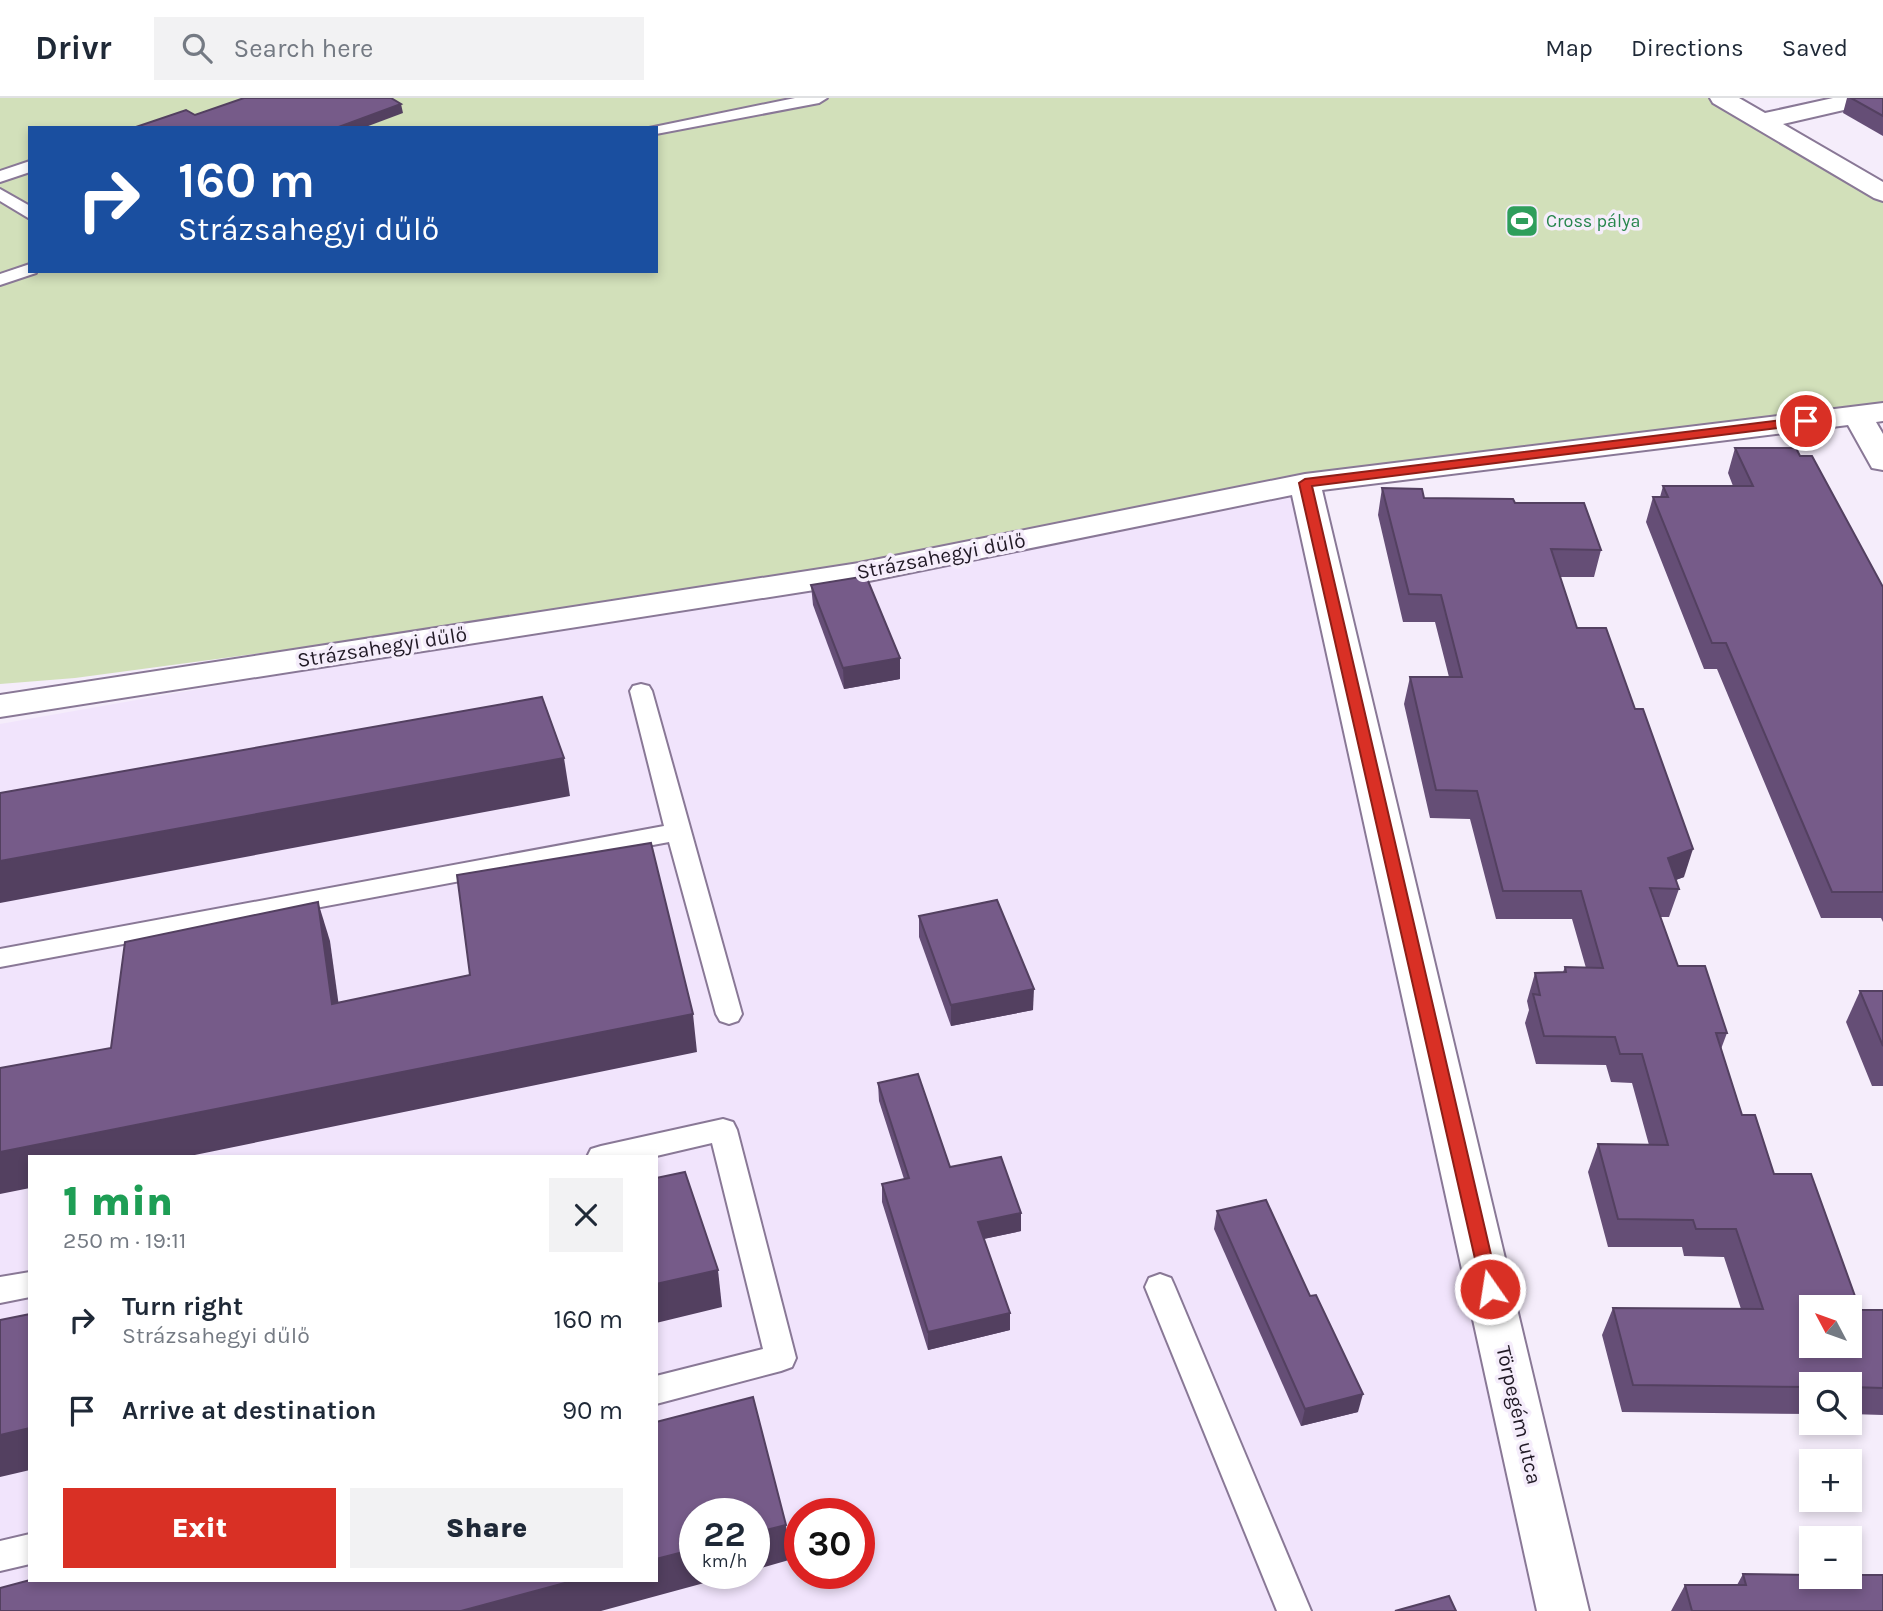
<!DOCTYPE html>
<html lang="en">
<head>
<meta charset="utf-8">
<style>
  body { margin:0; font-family:Karla,sans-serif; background:#f2f2f3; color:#1f2937; height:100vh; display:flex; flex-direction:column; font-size:26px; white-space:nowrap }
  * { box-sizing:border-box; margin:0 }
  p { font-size:23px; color:#747a83 }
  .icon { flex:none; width:38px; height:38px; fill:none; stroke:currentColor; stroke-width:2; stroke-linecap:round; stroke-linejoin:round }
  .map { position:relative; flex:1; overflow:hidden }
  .drawer { position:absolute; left:28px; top:1057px; width:630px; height:427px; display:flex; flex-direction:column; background:#fff; border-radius:0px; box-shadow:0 4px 10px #0003 }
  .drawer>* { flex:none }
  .banner { position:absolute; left:28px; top:28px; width:630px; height:147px; border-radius:0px; box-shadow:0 4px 10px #0003; background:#1a4fa0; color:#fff; overflow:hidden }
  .needle { width:46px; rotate:311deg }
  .buttons { position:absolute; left:1799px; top:1197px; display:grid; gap:14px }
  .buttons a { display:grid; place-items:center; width:63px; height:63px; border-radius:0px; background:#fff; box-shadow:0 4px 10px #0003; font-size:35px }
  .speed { position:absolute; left:679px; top:1400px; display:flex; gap:14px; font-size:35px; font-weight:700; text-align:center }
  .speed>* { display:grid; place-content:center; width:91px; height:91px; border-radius:50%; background:#fff; box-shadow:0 4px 10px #0003; line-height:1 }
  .speed small { font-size:18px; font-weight:400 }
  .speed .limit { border:10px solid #d22; background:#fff; color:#111 }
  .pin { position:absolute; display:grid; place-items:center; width:60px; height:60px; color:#fff; margin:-30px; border:4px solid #fff; border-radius:50%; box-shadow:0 2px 7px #0007 }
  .me { position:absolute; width:77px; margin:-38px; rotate:347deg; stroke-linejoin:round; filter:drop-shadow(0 0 5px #0008) }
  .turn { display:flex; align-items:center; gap:24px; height:147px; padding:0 35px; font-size:32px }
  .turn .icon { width:91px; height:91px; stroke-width:2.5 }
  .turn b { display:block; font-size:49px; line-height:60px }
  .round { display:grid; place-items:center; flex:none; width:74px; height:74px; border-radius:0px; background:#f2f2f3 }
  .headline { display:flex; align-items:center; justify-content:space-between; height:119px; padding:0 35px }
  h1 { font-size:42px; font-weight:800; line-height:52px; color:#1e9e55 }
  .primary-button { display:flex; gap:14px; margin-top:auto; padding:14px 35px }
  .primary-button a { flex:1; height:80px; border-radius:0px; background:#d93025; color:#fff; font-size:28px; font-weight:800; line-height:80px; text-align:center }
  .primary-button a+a { background:#f2f2f3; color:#1f2937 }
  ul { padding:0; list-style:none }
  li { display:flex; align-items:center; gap:21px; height:91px; padding:0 35px }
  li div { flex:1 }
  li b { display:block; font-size:26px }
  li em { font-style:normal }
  header { display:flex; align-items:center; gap:42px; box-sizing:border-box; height:98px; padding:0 35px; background:#fff; border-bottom:2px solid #e0e1e3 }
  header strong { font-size:33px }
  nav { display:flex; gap:38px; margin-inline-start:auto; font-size:24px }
  .search { width:490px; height:63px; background:#f2f2f3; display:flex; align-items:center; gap:18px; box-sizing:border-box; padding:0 24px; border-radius:0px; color:#747a83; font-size:26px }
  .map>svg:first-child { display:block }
  .built { fill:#f1e4fc; fill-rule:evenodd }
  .green { fill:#d2e0ba; fill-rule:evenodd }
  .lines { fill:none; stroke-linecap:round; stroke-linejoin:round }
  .service-casing { stroke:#897896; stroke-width:4 }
  .minor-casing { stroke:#897896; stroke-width:4 }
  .service { fill:#fff; fill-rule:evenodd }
  .minor { fill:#fff; fill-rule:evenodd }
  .wall { fill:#654e76 }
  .shaded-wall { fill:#534060 }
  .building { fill:#765b89; stroke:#534060; stroke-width:2; fill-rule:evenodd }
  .route { fill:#d93025; stroke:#8d1f18; stroke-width:2 }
  .labels { text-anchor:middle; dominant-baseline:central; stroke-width:7; stroke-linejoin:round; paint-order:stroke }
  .far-leisure-label { font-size:18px; fill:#27864d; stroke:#f5edfb; text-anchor:start }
  .street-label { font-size:21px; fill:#211a26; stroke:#f5edfb }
</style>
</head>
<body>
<header>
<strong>Drivr</strong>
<div class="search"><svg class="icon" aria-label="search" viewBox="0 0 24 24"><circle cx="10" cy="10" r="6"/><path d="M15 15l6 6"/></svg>Search here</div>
<nav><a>Map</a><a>Directions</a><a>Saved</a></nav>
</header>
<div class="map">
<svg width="1883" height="1513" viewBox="0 0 1883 1513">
  <rect width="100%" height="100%" fill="#f5edfb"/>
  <path class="built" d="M1305,385L1563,1513H0V626L859,475ZM30,1059H656V1482H30ZM695,1416H754V1475H695ZM800,1416H859V1475H800Z"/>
  <path class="green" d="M0,0H1722L1883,95V314L1305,385L859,475L75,580L0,586ZM30,30H656V173H30Z"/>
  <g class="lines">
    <defs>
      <g id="service">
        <polygon points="795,0 827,0 819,5 656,36 656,30 649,30"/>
        <polygon points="30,63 30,74 0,84 0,73"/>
        <polygon points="0,91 30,108 30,121 0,103"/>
        <polygon points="30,166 30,173 36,175 0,187 0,176"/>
        <polygon points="641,586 649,588 652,593 742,916 738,923 729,926 720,923 716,916 669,744 0,869 0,851 664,728 630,593 633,588"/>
        <polygon points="723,1021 733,1024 737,1032 796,1260 792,1269 781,1273 656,1306 656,1278 763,1251 712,1045 652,1059 587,1059 591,1051 601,1048"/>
        <polygon points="30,1174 30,1199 0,1205 0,1179"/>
        <polygon points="1160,1176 1171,1180 1175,1189 1311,1513 1277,1513 1145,1189 1149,1180"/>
        <polygon points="30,1436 30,1466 0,1473 0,1443"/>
      </g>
      <g id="minor">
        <polygon points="1710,0 1739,0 1765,15 1833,0 1877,0 1874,5 1783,26 1883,84 1883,103 1874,100 1713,5"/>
        <polygon points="1883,305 1883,323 1876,324 1883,336 1883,372 1872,370 1848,327 1322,392 1589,1513 1537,1513 1292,397 859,485 0,619 0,597 859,465 1305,376"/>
      </g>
    </defs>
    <use href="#service" class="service-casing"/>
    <use href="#minor" class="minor-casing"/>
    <use href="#service" class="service"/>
    <use href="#minor" class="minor"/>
  </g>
  <g class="wall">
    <polygon points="1847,0 1883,0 1883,38 1843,15"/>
    <polygon points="1735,350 1883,489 1883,824 1881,820 1821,820 1717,571 1704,571 1646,424 1653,399 1660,399 1663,388 1733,388 1728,375"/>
    <polygon points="1382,390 1424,400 1515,405 1601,452 1594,479 1560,479 1577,530 1684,779 1676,782 1679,791 1669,819 1660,819 1678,868 1727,935 1721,951 1742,1017 1774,1076 1860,1212 1883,1212 1883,1317 1850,1316 1850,1286 1811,1286 1811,1316 1622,1314 1602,1237 1613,1210 1741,1211 1724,1159 1684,1158 1682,1149 1608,1149 1588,1074 1598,1046 1649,1047 1632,985 1611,984 1606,967 1536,966 1525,925 1529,912 1527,903 1535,875 1563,874 1565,869 1586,870 1572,821 1496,821 1470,721 1430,720 1404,606 1410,579 1449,579 1435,524 1403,524 1378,417"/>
    <polygon points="811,487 900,581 844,591 813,507"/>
    <polygon points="919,818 1033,912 951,928 919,839"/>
    <polygon points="1860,893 1883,893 1883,988 1872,988 1846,924"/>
    <polygon points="878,985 950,1069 1021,1133 984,1141 1010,1232 928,1252 882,1104 882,1086 904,1081 879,1003"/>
    <polygon points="1217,1113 1358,1314 1301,1328 1214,1131"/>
    <polygon points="1743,1476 1883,1513 1671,1513 1685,1487 1737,1487"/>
  </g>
  <g class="shaded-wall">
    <polygon points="401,6 403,15 363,30 336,30"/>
    <polygon points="900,560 900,581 844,591 843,570"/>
    <polygon points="564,660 570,698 0,805 0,763"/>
    <polygon points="1693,751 1684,779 1659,788 1668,760"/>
    <polygon points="318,804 330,843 344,945 332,906"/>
    <polygon points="1034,891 1033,912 951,928 951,907"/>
    <polygon points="693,916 697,954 185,1059 30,1059 30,1090 0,1096 0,1054"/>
    <polygon points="1021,1115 1021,1133 978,1142 978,1124"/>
    <polygon points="718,1172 722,1209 656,1225 656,1186"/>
    <polygon points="1010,1215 1010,1232 928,1252 928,1234"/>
    <polygon points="1363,1296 1358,1314 1301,1328 1305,1311"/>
    <polygon points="30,1330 30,1372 0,1379 0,1337"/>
    <polygon points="786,1427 789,1462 754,1472 754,1435"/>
    <polygon points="695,1451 695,1475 741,1475 601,1513 461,1513 576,1482 656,1482 656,1461"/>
  </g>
  <g class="building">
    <polygon points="244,0 391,0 401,6 336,30 133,30 186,12 195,17"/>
    <polygon points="1851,0 1883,0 1883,18"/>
    <polygon points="1735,350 1796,350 1800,358 1812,358 1883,489 1883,794 1832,794 1726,545 1712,545 1653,399 1668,399 1663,388 1753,388"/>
    <path d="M1382,390L1422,391L1424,400L1513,401L1515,405H1584L1601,452L1551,451L1577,530H1606L1635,611H1643L1693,751L1668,760L1679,791L1650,790L1678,868H1705L1727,935H1716L1742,1017H1755L1774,1076H1811L1860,1212H1883V1290L1850,1289V1286H1811V1289L1633,1287L1613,1210L1763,1211L1736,1131H1696L1693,1122L1618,1121L1598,1046L1668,1047L1642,956H1620L1615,939L1544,938L1533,896L1540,897L1535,875L1566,874L1565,869L1603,870L1581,793H1503L1477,693L1436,692L1410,579H1462L1441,497L1409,496ZM1811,1209H1850V1248H1811Z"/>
    <polygon points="866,478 900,560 843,570 811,487"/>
    <polygon points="542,599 564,660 0,763 0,695"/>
    <polygon points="651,745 693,916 0,1054 0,970 111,950 125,844 318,804 332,906 470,877 457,777"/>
    <polygon points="997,802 1034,891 951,907 919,818"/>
    <polygon points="1860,893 1883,893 1883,948"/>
    <polygon points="918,976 950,1069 1001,1059 1021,1115 978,1124 1010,1215 928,1234 882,1086 909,1080 878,985"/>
    <polygon points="685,1074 718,1172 656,1186 656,1080"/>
    <polygon points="1266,1102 1310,1198 1316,1197 1363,1296 1305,1311 1217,1113"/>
    <polygon points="30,1216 30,1330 0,1337 0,1222"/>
    <polygon points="753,1299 786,1427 754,1435 754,1416 695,1416 695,1451 656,1461 656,1324"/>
    <polygon points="1743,1476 1811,1477 1811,1479 1850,1479 1850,1477 1883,1477 1883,1513 1692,1513 1685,1487 1746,1487"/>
    <polygon points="30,1482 576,1482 461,1513 0,1513 0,1490"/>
    <polygon points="1449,1498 1456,1513 1395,1513"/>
  </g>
  <polygon class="route" points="1806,319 1810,321 1810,326 1312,388 1499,1191 1496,1196 1490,1199 1483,1196 1299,385 1305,381"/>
  <defs>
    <symbol id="stadium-square" viewBox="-11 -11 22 22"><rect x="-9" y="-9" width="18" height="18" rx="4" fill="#2e9e5b" stroke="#f5edfb"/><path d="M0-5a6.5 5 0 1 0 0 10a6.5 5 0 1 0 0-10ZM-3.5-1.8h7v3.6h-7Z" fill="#fff"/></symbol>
  </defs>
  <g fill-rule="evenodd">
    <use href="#stadium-square" x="1503" y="104" width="38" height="38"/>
  </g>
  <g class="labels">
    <g class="far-leisure-label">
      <text x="1546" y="123">Cross pálya</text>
    </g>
    <g class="street-label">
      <text transform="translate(941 458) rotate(-11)">Strázsahegyi dűlő</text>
      <text transform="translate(382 549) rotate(-9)">Strázsahegyi dűlő</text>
      <text transform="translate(1519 1317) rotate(77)">Törpegém utca</text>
    </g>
  </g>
</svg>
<div class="buttons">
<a><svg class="needle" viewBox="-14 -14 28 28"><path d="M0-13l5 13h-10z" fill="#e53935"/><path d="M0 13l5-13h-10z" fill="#747a83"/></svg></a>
<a><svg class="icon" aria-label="search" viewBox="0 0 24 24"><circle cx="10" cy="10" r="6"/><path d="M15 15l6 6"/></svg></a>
<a>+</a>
<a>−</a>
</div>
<div class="speed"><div>22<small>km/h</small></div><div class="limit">30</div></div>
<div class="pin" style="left:1806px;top:323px;background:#d93025"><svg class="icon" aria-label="arrive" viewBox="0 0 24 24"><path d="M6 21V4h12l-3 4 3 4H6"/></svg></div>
<svg class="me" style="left:1490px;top:1191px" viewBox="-20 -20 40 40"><circle r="17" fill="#d93025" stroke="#fff" stroke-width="3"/><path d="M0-11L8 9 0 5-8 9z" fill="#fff"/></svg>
<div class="banner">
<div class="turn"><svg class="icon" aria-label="right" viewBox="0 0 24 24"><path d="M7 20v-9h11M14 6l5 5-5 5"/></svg><div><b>160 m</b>Strázsahegyi dűlő</div></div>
</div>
<section class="drawer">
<div class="headline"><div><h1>1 min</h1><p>250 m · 19:11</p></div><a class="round"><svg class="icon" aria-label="close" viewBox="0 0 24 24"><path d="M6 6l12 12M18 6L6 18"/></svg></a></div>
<ul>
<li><svg class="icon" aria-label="right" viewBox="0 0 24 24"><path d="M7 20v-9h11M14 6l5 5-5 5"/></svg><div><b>Turn right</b><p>Strázsahegyi dűlő</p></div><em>160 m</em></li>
<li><svg class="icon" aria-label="arrive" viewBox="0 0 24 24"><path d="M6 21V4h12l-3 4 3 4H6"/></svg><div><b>Arrive at destination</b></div><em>90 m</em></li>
</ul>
<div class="primary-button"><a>Exit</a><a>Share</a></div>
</section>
</div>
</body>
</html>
